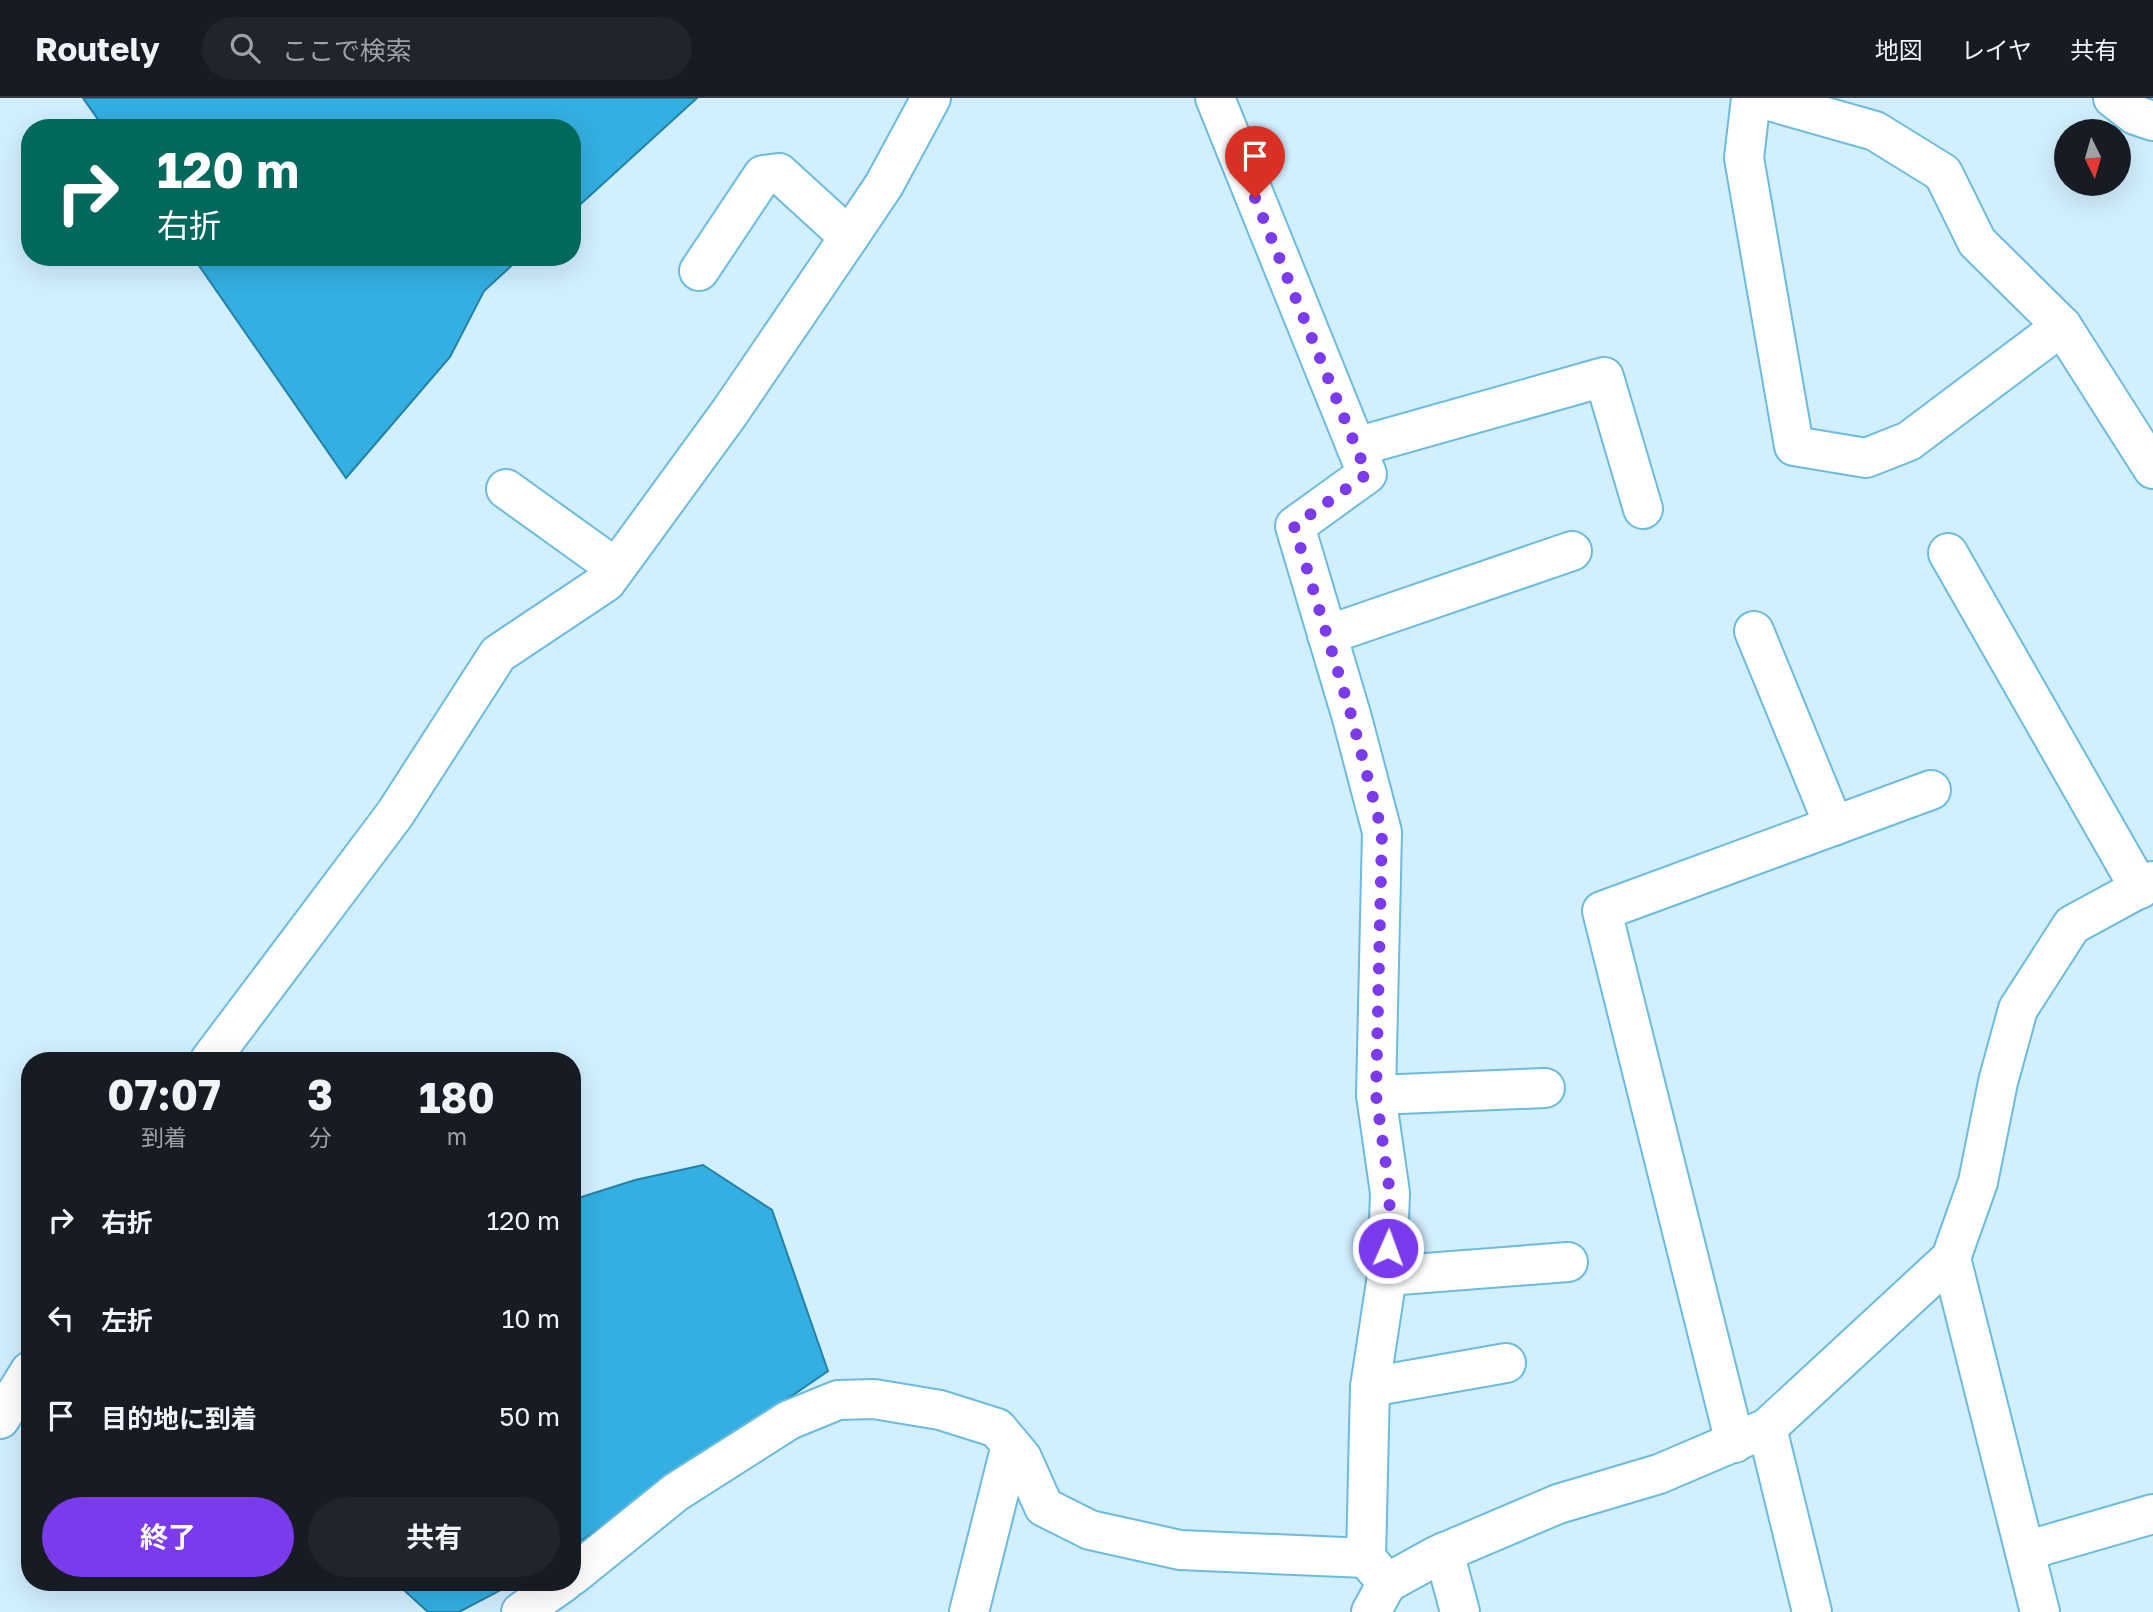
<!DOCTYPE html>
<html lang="ja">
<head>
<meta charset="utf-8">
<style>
  body { margin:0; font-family:"Golos Text","Noto Sans JP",sans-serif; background:#20242c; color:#f1f3f6; height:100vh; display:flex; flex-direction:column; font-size:26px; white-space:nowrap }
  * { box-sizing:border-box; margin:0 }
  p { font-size:23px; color:#9ea1a6 }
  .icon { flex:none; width:38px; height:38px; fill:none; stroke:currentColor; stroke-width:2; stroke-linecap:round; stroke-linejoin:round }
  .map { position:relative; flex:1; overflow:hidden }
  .drawer { position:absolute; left:21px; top:954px; width:560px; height:539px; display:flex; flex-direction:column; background:#171b24; border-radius:28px; box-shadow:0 7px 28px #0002 }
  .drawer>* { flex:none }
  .top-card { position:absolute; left:21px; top:21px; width:560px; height:147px; border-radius:28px; box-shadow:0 7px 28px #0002; background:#00695c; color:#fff; overflow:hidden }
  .needle { width:46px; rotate:175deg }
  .fabs { position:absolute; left:2054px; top:21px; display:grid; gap:14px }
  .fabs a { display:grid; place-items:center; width:77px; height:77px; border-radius:50%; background:#171b24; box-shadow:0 7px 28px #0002; font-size:35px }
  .pin { position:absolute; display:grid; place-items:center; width:60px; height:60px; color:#fff; margin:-72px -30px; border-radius:50% 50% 50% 0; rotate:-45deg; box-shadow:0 0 7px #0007 }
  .pin .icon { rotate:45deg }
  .me { position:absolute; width:77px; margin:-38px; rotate:2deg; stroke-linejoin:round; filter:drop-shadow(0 0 5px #0008) }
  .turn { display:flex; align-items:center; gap:24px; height:147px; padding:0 21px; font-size:32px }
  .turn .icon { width:91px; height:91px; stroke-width:2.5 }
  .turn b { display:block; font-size:49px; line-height:60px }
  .eta { display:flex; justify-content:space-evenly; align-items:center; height:119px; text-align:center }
  .eta b { font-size:42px; font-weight:700; line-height:49px }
  .action { display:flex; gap:14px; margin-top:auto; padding:14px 21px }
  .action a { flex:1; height:80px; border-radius:42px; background:#7c3aed; color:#fff; font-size:28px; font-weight:700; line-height:80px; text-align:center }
  .action a+a { background:#20242c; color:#f1f3f6 }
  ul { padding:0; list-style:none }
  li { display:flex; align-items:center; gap:21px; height:98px; padding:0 21px }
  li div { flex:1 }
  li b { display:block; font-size:26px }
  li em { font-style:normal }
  header { display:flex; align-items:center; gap:42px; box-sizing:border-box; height:98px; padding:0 35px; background:#171b24; border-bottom:2px solid #363941 }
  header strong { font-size:33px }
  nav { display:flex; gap:38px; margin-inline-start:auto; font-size:24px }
  .search { width:490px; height:63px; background:#20242c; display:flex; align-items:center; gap:18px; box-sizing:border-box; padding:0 24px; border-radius:38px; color:#9ea1a6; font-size:26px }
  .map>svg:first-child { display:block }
  .water { fill:#33afe1; stroke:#2482a9; stroke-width:2 }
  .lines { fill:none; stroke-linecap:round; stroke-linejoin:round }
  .minor-casing { stroke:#6cbbdf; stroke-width:42 }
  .minor { stroke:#fff; stroke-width:38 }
  .route { stroke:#7c3aed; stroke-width:12; stroke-dasharray:0 21.6 }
</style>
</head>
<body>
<header>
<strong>Routely</strong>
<div class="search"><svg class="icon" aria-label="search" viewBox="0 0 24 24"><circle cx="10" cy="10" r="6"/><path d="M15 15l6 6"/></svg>ここで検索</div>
<nav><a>地図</a><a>レイヤ</a><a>共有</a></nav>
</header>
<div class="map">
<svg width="2153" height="1514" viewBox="0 0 2153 1514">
  <rect width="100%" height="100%" fill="#d1effe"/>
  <g class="water">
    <polygon points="83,0 697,0 572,114 572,30 104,30"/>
    <polygon points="193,159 521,159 484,193 450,259 346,380"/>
    <polygon points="703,1067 772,1112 828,1273 572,1449 572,1102 635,1082"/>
    <polygon points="395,1484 516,1484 459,1514 428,1514"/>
  </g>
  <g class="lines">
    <defs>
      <g id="minor">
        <polyline points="1215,0 1367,376 1295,428 1352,620 1382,734 1376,997 1390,1095 1387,1178 1370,1289 1366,1460 1387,1485"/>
        <polyline points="1751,0 1744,60 1794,348 1866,360 1909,343 2062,228"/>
        <polyline points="1759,0 1875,33 1943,75 1977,144 2062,228 2153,371"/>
        <polyline points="2113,0 2135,17 2153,23"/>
        <polyline points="699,173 763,77 779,75 849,139"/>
        <polyline points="1356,349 1604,279 1643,411"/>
        <polyline points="506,391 616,470"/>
        <polyline points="1948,455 2140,791"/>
        <polyline points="1754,533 1834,728"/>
        <polyline points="1327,537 1572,453"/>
        <polyline points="210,962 395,716 498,556 606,484 730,314 849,139 884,87 931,0"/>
        <polyline points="1376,997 1545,990"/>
        <polyline points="1951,1160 2040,1514"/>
        <polyline points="1387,1178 1568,1164"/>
        <polyline points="1370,1289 1506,1265"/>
        <polyline points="0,1321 30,1273"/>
        <polyline points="1767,1330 1812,1514"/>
        <polyline points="1735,1345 1602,813 1931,692"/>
        <polyline points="2025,1453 2153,1416"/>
        <polyline points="1444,1454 1460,1514"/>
        <polyline points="572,1478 676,1394 789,1322 838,1302 874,1301 940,1312 997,1330 1022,1360 1044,1409 1090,1432 1180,1452 1366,1460"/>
        <polyline points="521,1514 564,1484"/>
        <polyline points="969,1514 1011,1347"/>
        <polyline points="1371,1514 1387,1485 1438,1457 1558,1406 1659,1376 1767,1330 1951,1160 1978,1084 1998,984 2018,911 2072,827 2153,783"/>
      </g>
    </defs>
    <use href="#minor" class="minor-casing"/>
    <use href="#minor" class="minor"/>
  </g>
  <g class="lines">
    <polyline class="route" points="1255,100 1367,376 1294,428 1352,620 1382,734 1376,997 1390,1095 1388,1150"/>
  </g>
</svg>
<div class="fabs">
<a><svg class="needle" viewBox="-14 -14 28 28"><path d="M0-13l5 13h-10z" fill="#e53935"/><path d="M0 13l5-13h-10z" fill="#9ea1a6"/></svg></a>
</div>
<div class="pin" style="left:1255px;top:100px;background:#d93025"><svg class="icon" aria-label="arrive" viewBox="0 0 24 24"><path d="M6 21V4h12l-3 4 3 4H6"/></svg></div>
<svg class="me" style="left:1388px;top:1150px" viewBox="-20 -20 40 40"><circle r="17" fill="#7c3aed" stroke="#fff" stroke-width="3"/><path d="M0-11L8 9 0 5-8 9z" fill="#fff"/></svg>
<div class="top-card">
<div class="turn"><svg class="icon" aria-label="right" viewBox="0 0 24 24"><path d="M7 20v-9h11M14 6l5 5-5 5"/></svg><div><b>120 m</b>右折</div></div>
</div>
<section class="drawer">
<div class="eta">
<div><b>07:07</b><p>到着</p></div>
<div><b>3</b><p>分</p></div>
<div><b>180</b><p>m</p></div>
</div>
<ul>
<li><svg class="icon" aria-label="right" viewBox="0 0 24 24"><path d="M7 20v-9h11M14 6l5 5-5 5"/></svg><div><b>右折</b></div><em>120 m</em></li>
<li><svg class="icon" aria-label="left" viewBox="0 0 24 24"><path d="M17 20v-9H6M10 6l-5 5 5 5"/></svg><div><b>左折</b></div><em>10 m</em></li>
<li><svg class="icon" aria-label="arrive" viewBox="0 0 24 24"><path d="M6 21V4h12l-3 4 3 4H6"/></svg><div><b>目的地に到着</b></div><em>50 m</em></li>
</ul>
<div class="action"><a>終了</a><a>共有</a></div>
</section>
</div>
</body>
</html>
